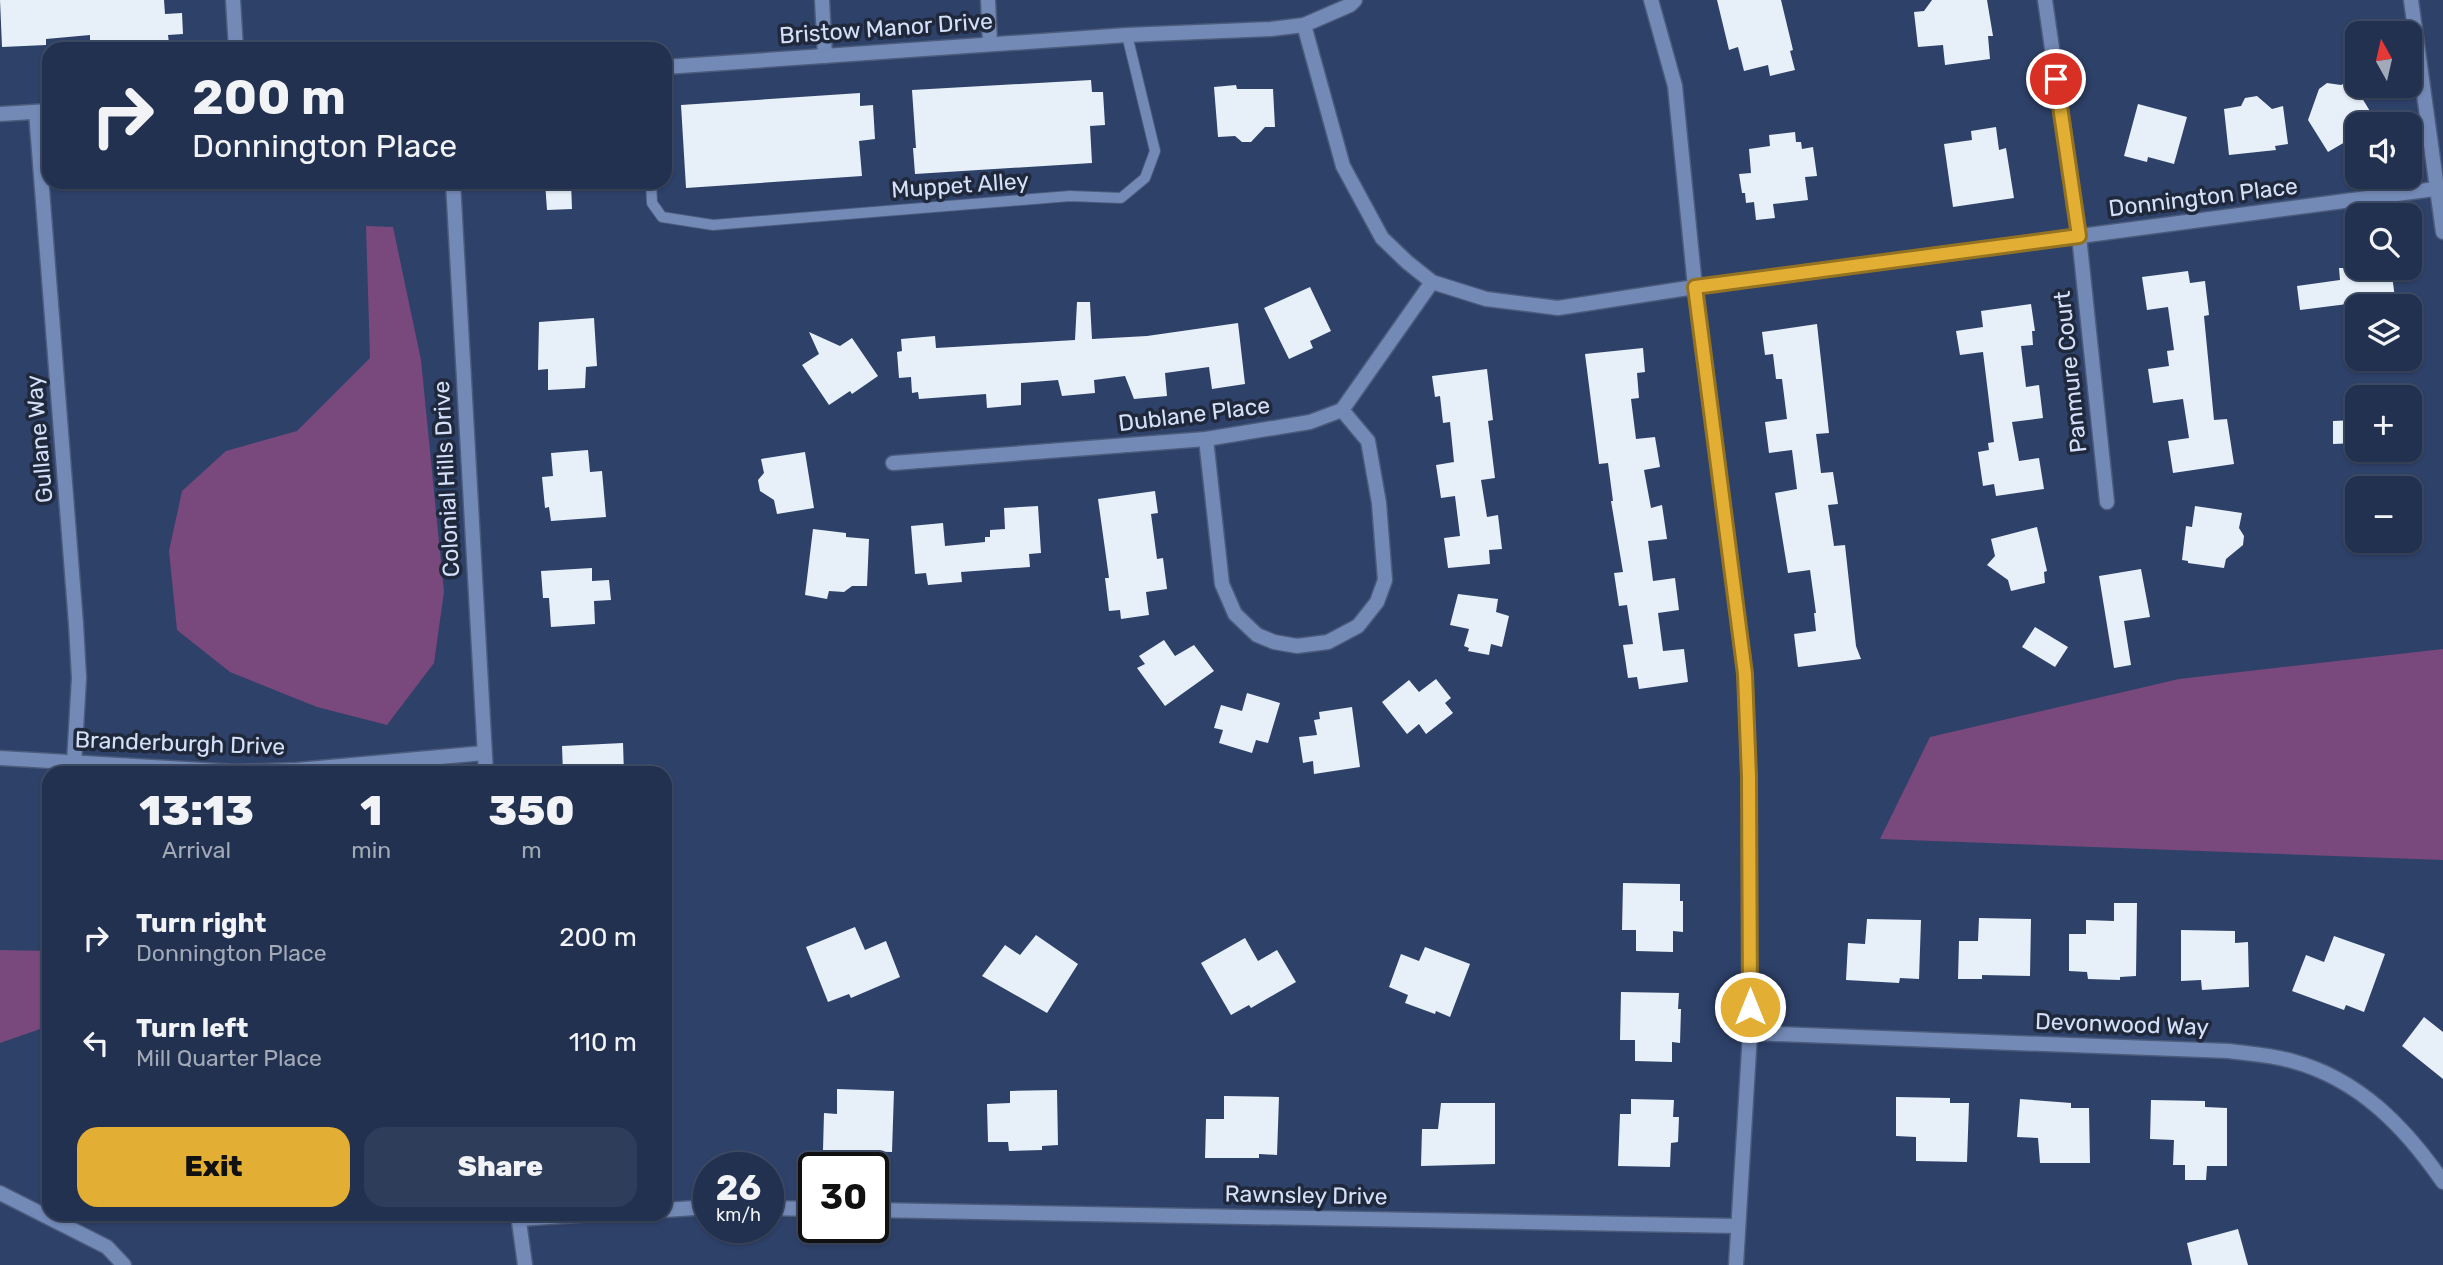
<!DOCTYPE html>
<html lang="en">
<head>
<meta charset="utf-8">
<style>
  body { margin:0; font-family:Rubik,sans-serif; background:#2e3d59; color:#f1f3f6; height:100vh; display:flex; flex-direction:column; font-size:26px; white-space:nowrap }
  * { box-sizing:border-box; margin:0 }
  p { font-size:23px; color:#a2a9b7 }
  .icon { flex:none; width:38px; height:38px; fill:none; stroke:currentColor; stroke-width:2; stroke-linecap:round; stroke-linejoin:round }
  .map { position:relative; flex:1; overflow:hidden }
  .sheet { position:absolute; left:42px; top:766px; width:630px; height:455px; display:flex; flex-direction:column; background:#22314f; border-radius:21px; box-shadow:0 2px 5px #0004,0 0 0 2px #3f4c66 }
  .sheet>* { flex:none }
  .guide { position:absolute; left:42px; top:42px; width:630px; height:147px; border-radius:21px; box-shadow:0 2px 5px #0004,0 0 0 2px #3f4c66; background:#22314f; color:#f1f3f6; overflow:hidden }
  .needle { width:46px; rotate:352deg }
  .fabs { position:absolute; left:2345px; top:21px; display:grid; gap:14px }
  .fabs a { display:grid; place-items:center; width:77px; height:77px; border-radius:14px; background:#22314f; box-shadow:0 2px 5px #0004,0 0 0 2px #3f4c66; font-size:35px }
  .speed { position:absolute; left:693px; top:1152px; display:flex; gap:14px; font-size:35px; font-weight:700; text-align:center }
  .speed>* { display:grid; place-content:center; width:91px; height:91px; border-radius:50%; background:#22314f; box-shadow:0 2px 5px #0004,0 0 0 2px #3f4c66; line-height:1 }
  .speed small { font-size:18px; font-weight:400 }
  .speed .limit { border:4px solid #111; border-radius:10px; background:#fff; color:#111 }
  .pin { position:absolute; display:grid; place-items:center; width:60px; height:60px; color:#fff; margin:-30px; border:4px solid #fff; border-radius:50%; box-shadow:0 2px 7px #0007 }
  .me { position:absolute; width:77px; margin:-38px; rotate:0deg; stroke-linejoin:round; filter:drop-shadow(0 0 5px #0008) }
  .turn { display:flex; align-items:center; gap:24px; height:147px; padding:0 35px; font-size:32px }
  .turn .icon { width:91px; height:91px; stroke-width:2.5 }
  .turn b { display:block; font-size:49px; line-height:60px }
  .eta { display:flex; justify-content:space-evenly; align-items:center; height:119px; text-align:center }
  .eta b { font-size:42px; font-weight:800; line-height:49px }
  .action { display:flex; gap:14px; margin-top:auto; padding:14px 35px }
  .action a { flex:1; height:80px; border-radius:21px; background:#e2af34; color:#111; font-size:28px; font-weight:800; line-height:80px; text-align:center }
  .action a+a { background:#2e3d59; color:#f1f3f6 }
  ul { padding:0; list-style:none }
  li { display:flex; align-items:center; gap:21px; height:105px; padding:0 35px }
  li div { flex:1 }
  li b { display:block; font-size:26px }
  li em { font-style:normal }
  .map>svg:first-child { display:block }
  .green { fill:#79487d }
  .building { fill:#e7f0f8 }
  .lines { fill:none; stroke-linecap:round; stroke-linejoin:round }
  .service-casing { stroke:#4b5b7c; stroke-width:12 }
  .minor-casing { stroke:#4b5b7c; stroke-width:17 }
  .service { stroke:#7389b6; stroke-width:10 }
  .minor { stroke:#7389b6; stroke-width:14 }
  .route-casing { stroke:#937222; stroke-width:18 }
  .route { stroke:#e2af34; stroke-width:12 }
  .labels { text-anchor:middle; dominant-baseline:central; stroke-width:7; stroke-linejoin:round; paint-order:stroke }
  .street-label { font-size:23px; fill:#d4e0f9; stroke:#20283b }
</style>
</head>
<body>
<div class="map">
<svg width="2443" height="1265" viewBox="0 0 2443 1265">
  <rect width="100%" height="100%" fill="#2e4169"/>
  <g class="green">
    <polygon points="366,226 393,227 421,360 444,592 434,663 387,725 317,707 230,672 177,630 169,551 182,491 226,451 297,431 370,358"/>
    <polygon points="2443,649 2443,860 1880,839 1930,737 2179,679"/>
    <polygon points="0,950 49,951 49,1031 43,1028 0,1043"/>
  </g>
  <g class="building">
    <polygon points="0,0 164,0 165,14 182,13 183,34 168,35 169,43 119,45 119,49 90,49 90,35 46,39 46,45 2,47"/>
    <polygon points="1717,0 1781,0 1793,50 1790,51 1795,70 1770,76 1768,65 1744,71 1738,47 1729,50"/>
    <polygon points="1932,0 1987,0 1993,36 1988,36 1990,59 1945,65 1943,45 1918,47 1914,12 1924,11"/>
    <polygon points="1091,80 1092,92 1103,92 1105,125 1090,126 1092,163 915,174 913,148 916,148 912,90"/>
    <polygon points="2351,80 2376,121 2370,124 2357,124 2357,135 2328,152 2308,120 2319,89 2327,83 2341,85"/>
    <polygon points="1236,85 1237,89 1273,89 1275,127 1265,127 1251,142 1242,142 1235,136 1218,137 1214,87"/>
    <polygon points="860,93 860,106 873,105 875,139 859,141 862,176 686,188 681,105"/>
    <polygon points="2257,96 2272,109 2283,106 2288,144 2275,146 2276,150 2229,155 2224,109 2241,106 2245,98"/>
    <polygon points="2138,104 2187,117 2174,164 2148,157 2147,162 2124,156"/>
    <polygon points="1996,127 1999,150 2006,148 2014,198 1953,207 1944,144 1972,140 1971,131"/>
    <polygon points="1795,132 1796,142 1801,142 1802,149 1813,147 1817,176 1805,177 1808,200 1773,204 1775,218 1756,220 1754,202 1746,203 1745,193 1742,193 1739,174 1751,173 1749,149 1770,146 1769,135"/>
    <polygon points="545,182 571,182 572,209 547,210"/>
    <polygon points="2339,268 2391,268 2395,298 2300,310 2297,286 2340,280"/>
    <polygon points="2188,271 2190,283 2205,281 2209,315 2204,316 2214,420 2227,419 2234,464 2173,473 2168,441 2189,438 2183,399 2153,403 2148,369 2169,366 2167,351 2174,350 2168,307 2147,310 2142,277"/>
    <polygon points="1310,287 1331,331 1310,341 1313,348 1289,359 1264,308"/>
    <polygon points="1077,302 1090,302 1092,339 1147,336 1238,323 1245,384 1212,389 1209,367 1165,373 1167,396 1134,399 1125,376 1094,380 1095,393 1062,396 1058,380 1021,383 1021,405 987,408 986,394 919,399 918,392 912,393 911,377 899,378 897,352 902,351 901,339 935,336 936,348 1075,340"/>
    <polygon points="2031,304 2035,331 2032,331 2033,345 2021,346 2026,387 2039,385 2043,418 2012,422 2019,461 2039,458 2044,489 1996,496 1994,484 1983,486 1978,452 1989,450 1988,443 1994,442 1983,352 1960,355 1956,331 1983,327 1981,311"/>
    <polygon points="594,318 597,366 586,367 585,388 548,390 548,369 538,370 539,322"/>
    <polygon points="1817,324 1829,433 1816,434 1821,473 1833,472 1838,504 1828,505 1834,546 1845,545 1856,646 1861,659 1798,667 1794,634 1816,631 1814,613 1816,613 1810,570 1788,573 1775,493 1797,489 1792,450 1769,453 1765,422 1787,419 1782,379 1776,379 1773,354 1765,355 1762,332"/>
    <polygon points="809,332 840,346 852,338 878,376 852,394 850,391 829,405 802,365 819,354"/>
    <polygon points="1643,348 1645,372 1637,373 1639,398 1631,399 1636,439 1655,437 1660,467 1644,470 1651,508 1662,505 1667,539 1648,541 1653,581 1675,578 1679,610 1658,613 1663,651 1684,649 1688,682 1639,689 1637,677 1628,678 1623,645 1633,644 1627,605 1619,606 1614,573 1623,572 1611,501 1613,501 1608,463 1599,464 1585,354"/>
    <polygon points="1487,369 1493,420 1488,421 1495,478 1481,480 1487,517 1498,515 1502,549 1489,550 1490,564 1448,568 1444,538 1460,536 1455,496 1441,498 1436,465 1454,462 1450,422 1443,423 1440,396 1435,397 1432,376"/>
    <polygon points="2357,420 2357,443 2333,444 2333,421"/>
    <polygon points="588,450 590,472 602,471 606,517 551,521 549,507 545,508 542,477 553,476 551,453"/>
    <polygon points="805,452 814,508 777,514 774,500 760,491 758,480 764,473 761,459"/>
    <polygon points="1155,491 1158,513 1151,514 1157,559 1163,558 1167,589 1146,592 1149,615 1121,619 1120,610 1109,611 1105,578 1109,578 1098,499"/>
    <polygon points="1038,506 1041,553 1029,554 1030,567 961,572 962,582 928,585 926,573 915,574 911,526 943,523 945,546 985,542 985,537 990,537 990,530 1005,529 1004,508"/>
    <polygon points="2195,506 2242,513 2239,528 2244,536 2243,545 2226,559 2224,568 2188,563 2188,561 2182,560 2186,526 2192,527"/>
    <polygon points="2037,527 2047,571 2044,572 2045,583 2011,591 2008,580 1987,565 1995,556 1991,539"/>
    <polygon points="813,529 846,533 846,537 869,539 867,586 852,586 844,592 829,591 827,599 805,595"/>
    <polygon points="592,568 592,581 609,580 611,600 594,601 595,624 551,627 549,598 543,598 541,571"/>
    <polygon points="2141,569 2150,617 2124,621 2131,665 2114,668 2099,576"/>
    <polygon points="1458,594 1498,599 1496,612 1509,616 1502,647 1491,644 1489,655 1468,651 1469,648 1464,646 1469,629 1450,625"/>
    <polygon points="2035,627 2068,647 2055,667 2022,647"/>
    <polygon points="1164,640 1175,656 1194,645 1214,671 1165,706 1137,668 1145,664 1139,656"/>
    <polygon points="1436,679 1451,698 1445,703 1453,713 1426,734 1419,724 1407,734 1382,702 1409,680 1419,692"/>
    <polygon points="1247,693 1280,703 1268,743 1256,740 1252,753 1219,743 1223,730 1214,728 1221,705 1242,711"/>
    <polygon points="1352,707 1360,767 1314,774 1313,761 1303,763 1299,737 1317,735 1314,720 1320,719 1319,712"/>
    <polygon points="623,743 624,774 563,774 562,746"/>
    <polygon points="1623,883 1680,884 1680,901 1683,901 1683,932 1673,931 1673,952 1636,951 1636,930 1622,930"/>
    <polygon points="2114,903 2137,903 2136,976 2120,977 2120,980 2088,979 2087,972 2069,971 2069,934 2086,934 2086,920 2114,921"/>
    <polygon points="1979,918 2031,919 2030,976 1982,975 1982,979 1958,979 1959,941 1978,941"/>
    <polygon points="1867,919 1921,920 1919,979 1900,978 1899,983 1846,980 1848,943 1865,944"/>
    <polygon points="855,927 865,950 886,941 900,977 851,998 849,994 828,1002 806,947"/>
    <polygon points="2181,930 2235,931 2235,943 2248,942 2249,987 2202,990 2201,980 2181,981"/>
    <polygon points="1036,935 1078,964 1047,1013 982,976 1005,945 1020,955"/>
    <polygon points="2334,936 2385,954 2364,1012 2346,1005 2344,1010 2292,991 2306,955 2324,962"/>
    <polygon points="1245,938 1258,961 1277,950 1296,982 1251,1008 1249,1005 1231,1015 1201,963"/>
    <polygon points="1425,947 1470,964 1450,1017 1436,1011 1435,1014 1405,1003 1408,995 1389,987 1401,954 1419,961"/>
    <polygon points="1621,992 1679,993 1678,1009 1681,1009 1680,1043 1672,1042 1672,1062 1635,1061 1635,1040 1620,1040"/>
    <polygon points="2424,1017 2443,1032 2443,1079 2402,1046"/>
    <polygon points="837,1089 894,1091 892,1152 823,1150 824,1113 837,1114"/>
    <polygon points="1057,1090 1058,1145 1042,1146 1042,1150 1009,1151 1008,1142 988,1142 987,1104 1010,1103 1010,1091"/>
    <polygon points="1224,1096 1279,1097 1277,1155 1259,1154 1259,1158 1205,1158 1206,1119 1224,1119"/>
    <polygon points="1896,1097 1950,1098 1950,1103 1969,1103 1967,1162 1916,1161 1916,1137 1896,1136"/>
    <polygon points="1631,1099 1674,1100 1673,1117 1679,1117 1678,1142 1671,1143 1670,1167 1618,1166 1620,1114 1631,1114"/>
    <polygon points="2020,1099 2071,1103 2071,1108 2089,1108 2090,1163 2040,1163 2038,1138 2017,1137"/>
    <polygon points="2151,1100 2205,1101 2205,1107 2227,1108 2227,1166 2207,1166 2206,1180 2185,1180 2185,1165 2173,1165 2174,1140 2150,1139"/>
    <polygon points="1441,1103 1495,1103 1495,1164 1421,1166 1422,1129 1438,1129"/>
    <polygon points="2238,1229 2248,1265 2192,1265 2187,1243"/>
  </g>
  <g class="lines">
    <defs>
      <polyline id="service" points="651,182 652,203 662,217 713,225 1070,196 1121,198 1145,178 1155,151 1127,35"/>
      <g id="minor">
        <polyline points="233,0 236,49"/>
        <polyline points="822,0 825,56"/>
        <polyline points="988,0 990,43"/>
        <polyline points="1651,0 1675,86 1695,287 1745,674 1749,777 1750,1033 1736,1265"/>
        <polyline points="2045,0 2079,236 2107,502"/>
        <polyline points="2411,0 2443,232"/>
        <polyline points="1304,25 1343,166 1382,238 1407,262 1432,282 1486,299 1558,308 1695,287 2443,188"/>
        <polyline points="665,67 1127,35 1271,29 1304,25 1350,5 1355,0"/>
        <polyline points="36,112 76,624 79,678 74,763"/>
        <polyline points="0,114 49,111"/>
        <polyline points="453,182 486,774"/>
        <polyline points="1206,439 1222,584 1235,614 1257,635 1274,642 1297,646 1328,642 1358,626 1377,602 1385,580 1379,503 1368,441 1342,410"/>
        <polyline points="893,463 1206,439 1310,422 1342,410 1432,282"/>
        <polyline points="0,758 236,772 297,770 484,753"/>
        <path d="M1750,1033L2229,1051C2250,1054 2272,1055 2292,1061C2359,1079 2405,1127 2443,1182"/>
        <polyline points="0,1193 107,1247 124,1265"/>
        <polyline points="768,1208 814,1209"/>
        <polyline points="665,1210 709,1207"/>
        <polyline points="873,1210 1737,1226"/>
        <polyline points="518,1214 525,1265"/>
        <polyline points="519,1219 592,1214"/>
      </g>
    </defs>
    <use href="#service" class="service-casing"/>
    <use href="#minor" class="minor-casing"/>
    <use href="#service" class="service"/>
    <use href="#minor" class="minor"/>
  </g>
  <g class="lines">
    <defs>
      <polyline id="route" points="1750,1007 1749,777 1745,674 1695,287 2079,236 2056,79"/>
    </defs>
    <use href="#route" class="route-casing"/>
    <use href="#route" class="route"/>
  </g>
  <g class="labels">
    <g class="street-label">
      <text transform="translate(886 28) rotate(-4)">Bristow Manor Drive</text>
      <text transform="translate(960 185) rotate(-4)">Muppet Alley</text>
      <text transform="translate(2203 197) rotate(-7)">Donnington Place</text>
      <text transform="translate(2070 372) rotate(-96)">Panmure Court</text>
      <text transform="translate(1194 414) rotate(-7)">Dublane Place</text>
      <text transform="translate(39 439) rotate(-95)">Gullane Way</text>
      <text transform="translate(446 479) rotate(-93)">Colonial Hills Drive</text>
      <text transform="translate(180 743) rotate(2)">Branderburgh Drive</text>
      <text transform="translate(2122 1024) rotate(2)">Devonwood Way</text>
      <text transform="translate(1306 1195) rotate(1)">Rawnsley Drive</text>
    </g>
  </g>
</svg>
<div class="fabs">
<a><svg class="needle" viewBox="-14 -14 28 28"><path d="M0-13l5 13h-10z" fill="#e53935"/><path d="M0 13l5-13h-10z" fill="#a2a9b7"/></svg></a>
<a><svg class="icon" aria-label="sound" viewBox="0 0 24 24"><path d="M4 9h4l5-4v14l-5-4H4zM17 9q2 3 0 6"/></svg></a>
<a><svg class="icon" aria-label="search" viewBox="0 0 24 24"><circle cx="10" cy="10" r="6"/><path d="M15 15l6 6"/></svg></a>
<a><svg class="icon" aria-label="layers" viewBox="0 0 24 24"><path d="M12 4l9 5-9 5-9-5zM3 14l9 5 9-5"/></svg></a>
<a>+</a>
<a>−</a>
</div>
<div class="speed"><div>26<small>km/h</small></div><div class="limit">30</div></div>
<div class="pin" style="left:2056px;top:79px;background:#d93025"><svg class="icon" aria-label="arrive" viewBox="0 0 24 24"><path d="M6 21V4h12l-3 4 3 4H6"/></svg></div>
<svg class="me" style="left:1750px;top:1007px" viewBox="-20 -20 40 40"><circle r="17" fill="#e2af34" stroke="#fff" stroke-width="3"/><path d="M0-11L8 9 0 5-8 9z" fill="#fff"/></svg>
<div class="guide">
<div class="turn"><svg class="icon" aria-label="right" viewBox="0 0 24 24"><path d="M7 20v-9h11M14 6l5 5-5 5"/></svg><div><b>200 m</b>Donnington Place</div></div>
</div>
<section class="sheet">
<div class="eta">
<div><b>13:13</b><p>Arrival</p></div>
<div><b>1</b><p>min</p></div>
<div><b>350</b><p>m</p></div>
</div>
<ul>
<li><svg class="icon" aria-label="right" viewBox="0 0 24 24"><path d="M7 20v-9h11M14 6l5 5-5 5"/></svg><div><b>Turn right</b><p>Donnington Place</p></div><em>200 m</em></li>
<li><svg class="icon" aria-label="left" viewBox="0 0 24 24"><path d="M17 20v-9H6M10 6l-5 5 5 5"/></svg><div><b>Turn left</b><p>Mill Quarter Place</p></div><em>110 m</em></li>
</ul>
<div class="action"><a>Exit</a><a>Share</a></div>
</section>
</div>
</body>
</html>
